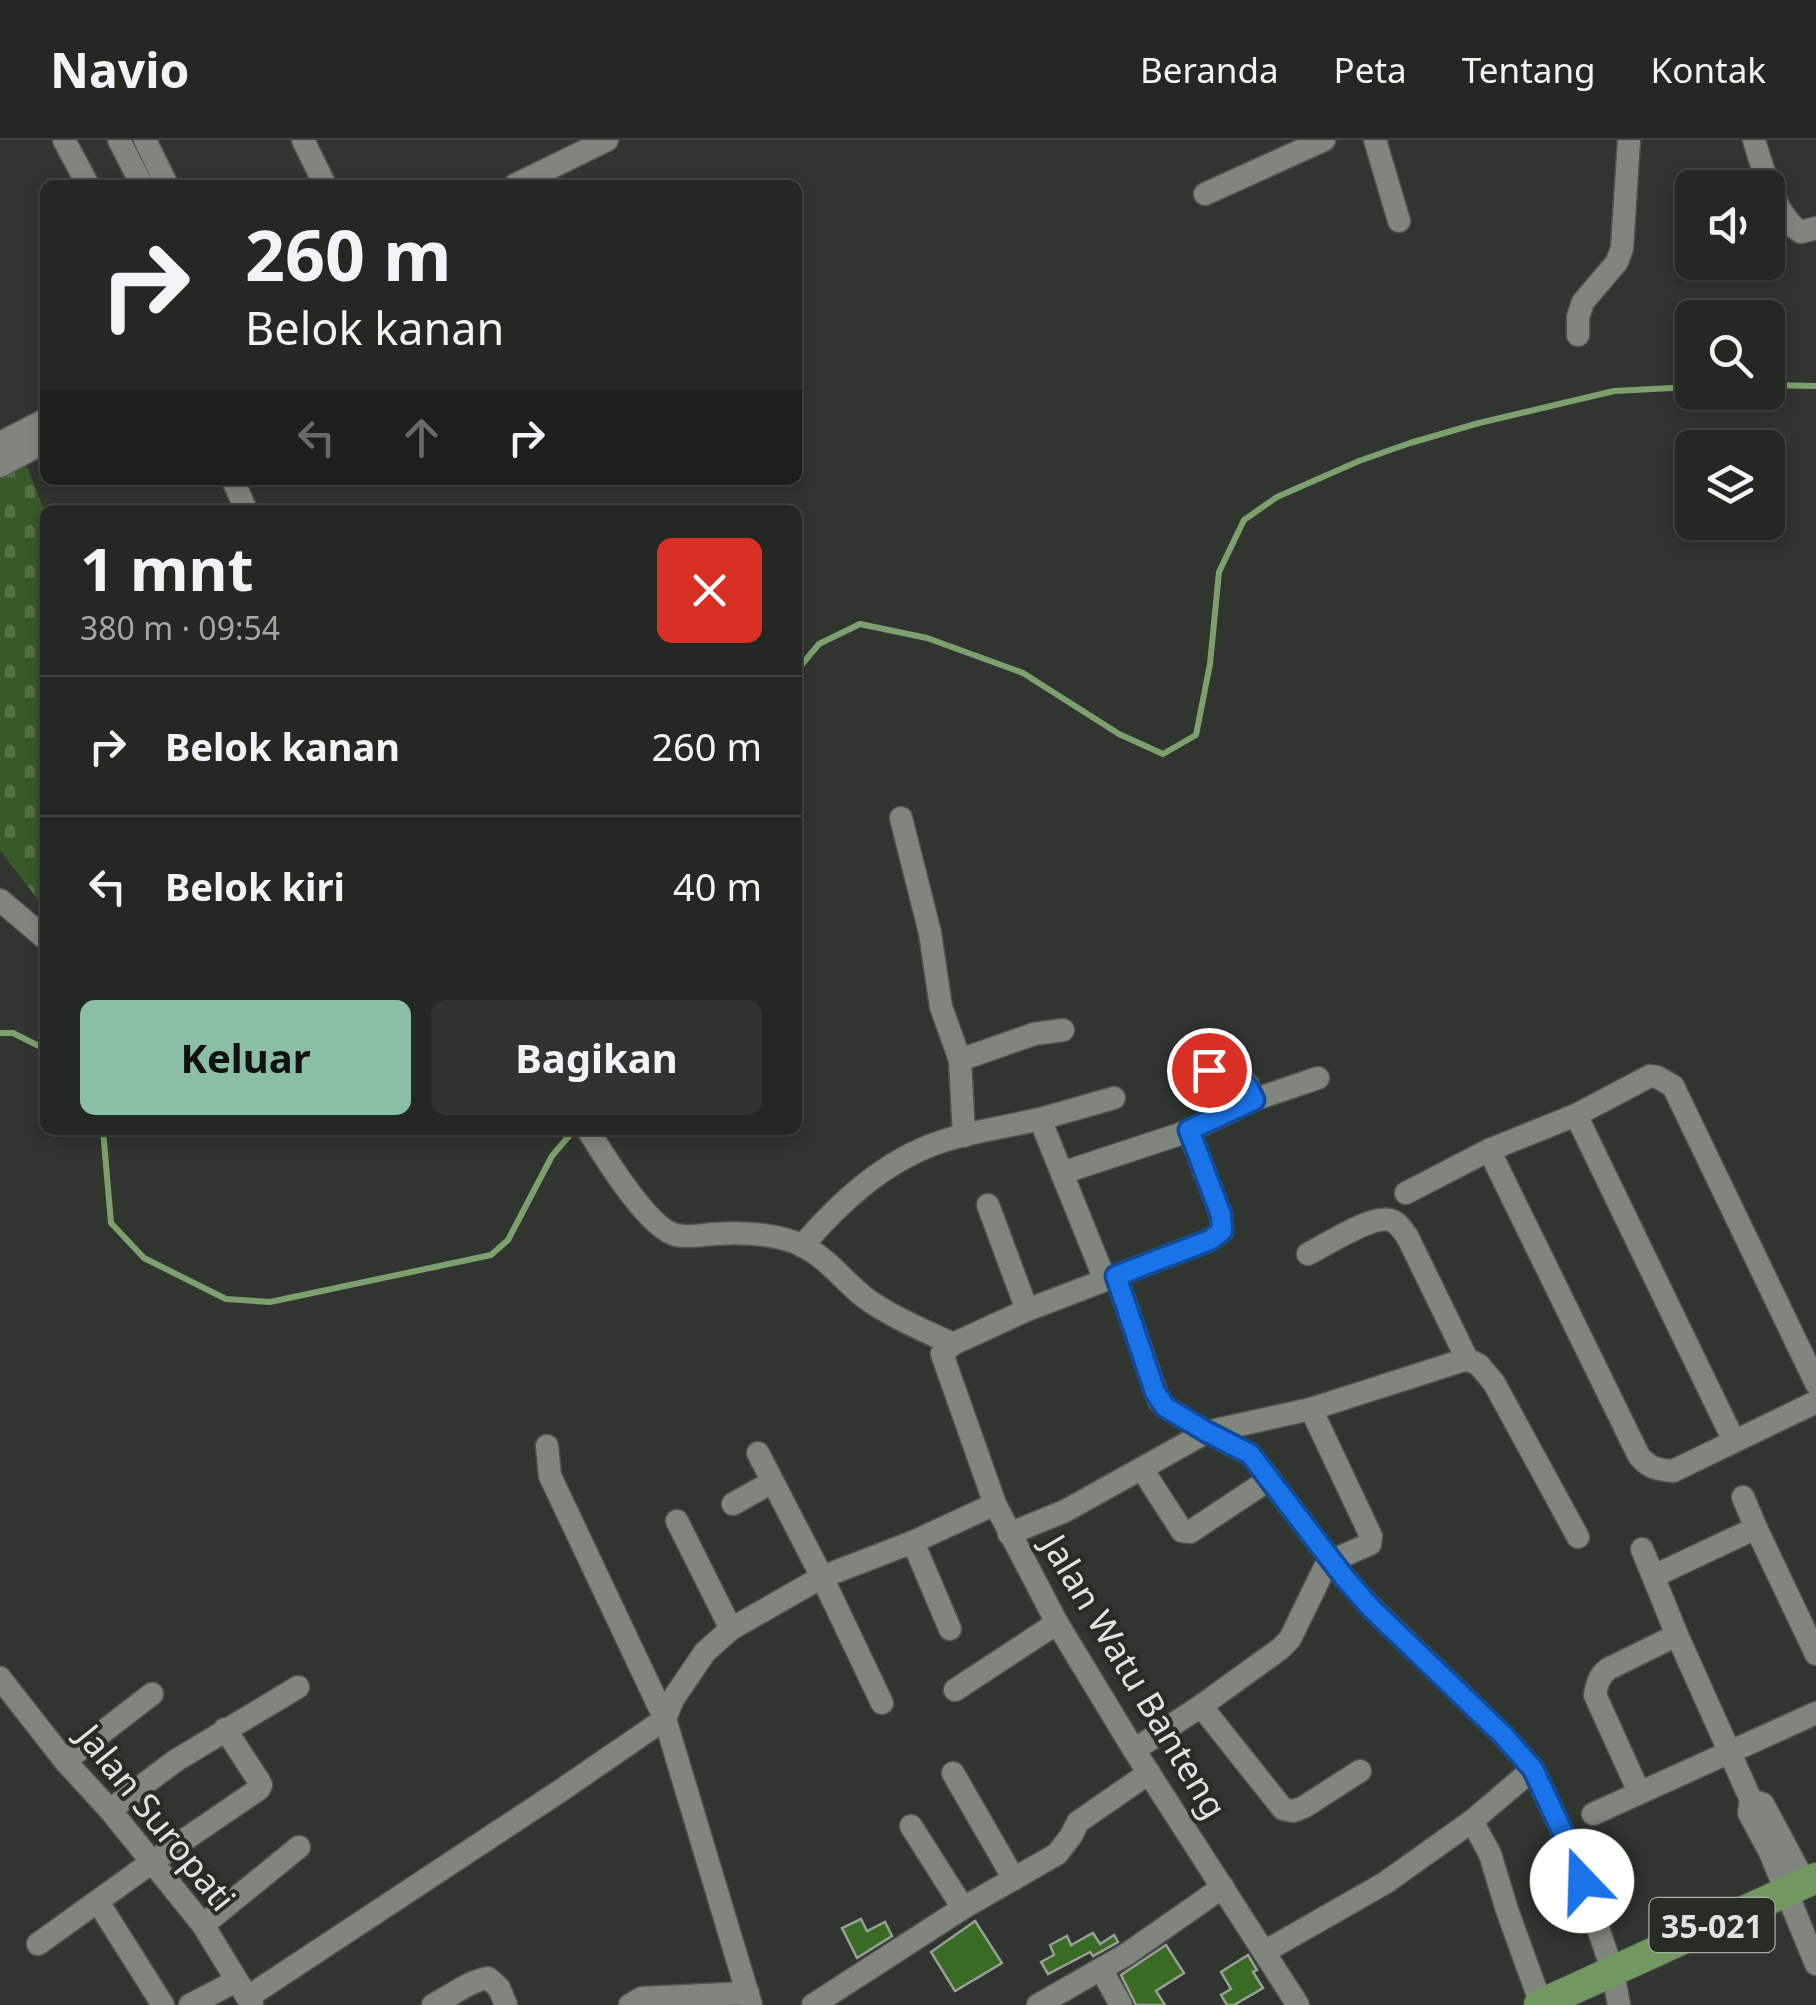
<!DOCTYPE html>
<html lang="id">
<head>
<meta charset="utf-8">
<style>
  body { margin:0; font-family:"Noto Sans",sans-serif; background:#303430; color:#f1f3f6; height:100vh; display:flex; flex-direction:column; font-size:38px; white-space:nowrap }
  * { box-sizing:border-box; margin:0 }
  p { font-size:32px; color:#a3a6a6 }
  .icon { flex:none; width:55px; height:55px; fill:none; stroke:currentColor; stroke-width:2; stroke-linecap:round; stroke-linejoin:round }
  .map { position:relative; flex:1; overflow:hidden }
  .details { position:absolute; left:40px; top:365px; width:762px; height:630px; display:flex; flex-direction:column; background:#242823; border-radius:15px; box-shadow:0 5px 15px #0003,0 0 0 2px #414441 }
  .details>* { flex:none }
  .hud { position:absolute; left:40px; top:40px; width:762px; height:305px; border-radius:15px; box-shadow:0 5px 15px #0003,0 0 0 2px #414441; background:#242823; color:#f1f3f6; overflow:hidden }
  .tools { position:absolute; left:1675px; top:30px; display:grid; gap:20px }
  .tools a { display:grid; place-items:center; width:110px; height:110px; border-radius:15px; background:#242823; box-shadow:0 5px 15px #0003,0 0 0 2px #414441; font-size:50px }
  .pin { position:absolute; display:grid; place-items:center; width:85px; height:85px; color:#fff; margin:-42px; border:5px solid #fff; border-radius:50%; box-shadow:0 2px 10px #0007 }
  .me { position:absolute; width:110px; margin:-55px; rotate:339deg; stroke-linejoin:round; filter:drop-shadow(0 0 8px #0008) }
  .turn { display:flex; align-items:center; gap:35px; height:210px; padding:0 40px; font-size:45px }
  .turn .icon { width:130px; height:130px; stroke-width:2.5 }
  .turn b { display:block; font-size:70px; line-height:85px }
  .lanes { display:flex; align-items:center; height:95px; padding:0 40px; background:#0003; justify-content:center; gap:50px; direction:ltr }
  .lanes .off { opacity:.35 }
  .round { display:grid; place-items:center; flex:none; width:105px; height:105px; border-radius:15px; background:#303430 }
  .head { display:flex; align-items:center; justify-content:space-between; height:170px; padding:0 40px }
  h1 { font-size:60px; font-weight:700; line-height:75px }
  .action { display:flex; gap:20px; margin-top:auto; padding:20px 40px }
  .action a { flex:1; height:115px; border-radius:15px; background:#8abfa5; color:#111; font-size:40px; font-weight:700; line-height:115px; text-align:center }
  .action a+a { background:#303430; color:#f1f3f6 }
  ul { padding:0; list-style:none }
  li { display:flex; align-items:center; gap:30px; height:140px; padding:0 40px; border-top:2px solid #414441 }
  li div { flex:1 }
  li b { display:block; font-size:38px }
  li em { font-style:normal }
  header { display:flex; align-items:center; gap:60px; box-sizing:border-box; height:140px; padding:0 50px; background:#242823; border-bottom:2px solid #414441 }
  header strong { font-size:48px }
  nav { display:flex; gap:55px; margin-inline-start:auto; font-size:35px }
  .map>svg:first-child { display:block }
  .cemetery { fill:url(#cemetery-stones) }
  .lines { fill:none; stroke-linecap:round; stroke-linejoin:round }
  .stream { stroke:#7da16e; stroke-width:6 }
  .building { fill:#3a6b24; stroke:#989f96; stroke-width:2.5 }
  .minor-casing { stroke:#50544f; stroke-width:25 }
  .major-casing { stroke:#50544f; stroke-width:32 }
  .minor { stroke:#80867e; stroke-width:22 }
  .major { stroke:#709860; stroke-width:30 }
  .route-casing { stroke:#114b97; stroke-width:25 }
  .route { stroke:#1a73e8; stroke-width:18 }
  .labels { text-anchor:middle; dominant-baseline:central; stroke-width:8; stroke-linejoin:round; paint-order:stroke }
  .shield { fill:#272c25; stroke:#a8aca7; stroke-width:2.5 }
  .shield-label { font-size:32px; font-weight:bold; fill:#e0e3df }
  .street-label { font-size:35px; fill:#e0e3df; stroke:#272c25 }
</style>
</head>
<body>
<header>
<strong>Navio</strong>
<nav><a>Beranda</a><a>Peta</a><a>Tentang</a><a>Kontak</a></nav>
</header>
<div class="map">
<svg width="1816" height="1865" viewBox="0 0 1816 1865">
  <defs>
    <pattern id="cemetery-stones" width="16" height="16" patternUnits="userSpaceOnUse" patternTransform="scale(2.5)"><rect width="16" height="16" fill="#375a28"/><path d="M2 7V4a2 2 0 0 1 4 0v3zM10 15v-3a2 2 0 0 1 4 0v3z" fill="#547247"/></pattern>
  </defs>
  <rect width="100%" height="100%" fill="#30362f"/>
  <polygon class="cemetery" points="26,324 45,372 45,769 0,710 0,338"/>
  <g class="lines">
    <g class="stream">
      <polyline points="1768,245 1816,246"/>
      <polyline points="798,529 819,504 860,484 927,498 1023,533 1119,594 1163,614 1196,595 1210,524 1219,432 1244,380 1277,357 1359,321 1410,303 1479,283 1614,251 1692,247"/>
      <polyline points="0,893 13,893 45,909"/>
      <polyline points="103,990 111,1083 144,1118 226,1159 270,1162 491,1115 508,1100 552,1016 574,990"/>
    </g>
  </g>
  <g class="building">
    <polygon points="861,1779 867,1791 885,1782 892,1796 857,1818 842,1788"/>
    <polygon points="975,1781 1002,1823 955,1851 931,1812"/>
    <polygon points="1093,1793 1100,1804 1114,1795 1118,1802 1093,1816 1090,1812 1048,1834 1041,1822 1054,1815 1050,1805 1067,1796 1071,1805"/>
    <polygon points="1166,1805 1184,1833 1156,1851 1165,1865 1136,1865 1121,1835"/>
    <polygon points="1248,1815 1257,1830 1253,1832 1263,1848 1234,1865 1227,1865 1221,1855 1231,1849 1221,1832"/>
  </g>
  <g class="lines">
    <defs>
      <g id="minor">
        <polyline points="64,0 88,45"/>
        <polyline points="119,0 142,45"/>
        <polyline points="145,0 167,45"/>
        <polyline points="303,0 325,45"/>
        <polyline points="1375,0 1399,81"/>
        <path d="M1754,0C1762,27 1776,78 1801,92L1816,88"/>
        <polyline points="515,45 607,0"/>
        <polyline points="1205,54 1324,0"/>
        <polyline points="1578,195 1578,177 1583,162 1617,122 1622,108 1629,0"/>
        <polyline points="0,303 45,280"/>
        <polyline points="0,326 45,302"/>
        <polyline points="233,340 246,370"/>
        <polyline points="901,678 930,793 941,867 960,920 964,996"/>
        <polyline points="0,760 45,798"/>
        <polyline points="960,920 1034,894 1063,890"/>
        <polyline points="1183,923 1243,940 1248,945 1253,960"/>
        <polyline points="1576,975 1734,1301"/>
        <polyline points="1040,979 1114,958"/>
        <path d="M588,990C604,1016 648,1088 676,1095C688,1098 702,1095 714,1094C744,1092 778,1093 805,1107C829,1120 844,1141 864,1157C891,1177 923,1190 953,1204L942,1214L995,1364L1057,1483L1134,1610L1298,1865"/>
        <path d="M1489,1010L1639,1316C1649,1328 1658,1330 1673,1331L1816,1262"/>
        <polyline points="1062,1033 1189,991 1253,960 1318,938"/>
        <polyline points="1406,1053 1489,1010 1576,975 1650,936 1657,937 1673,946 1816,1243"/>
        <polyline points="988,1065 1027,1170"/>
        <path d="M802,1106C840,1062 884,1021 940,1002C972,991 1007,987 1040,979L1105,1140"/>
        <path d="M1308,1114C1326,1105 1371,1075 1390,1080C1398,1082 1402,1090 1407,1096L1467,1219"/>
        <polyline points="1116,1136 1159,1261 1165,1267 1207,1292 1250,1314 1344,1437 1371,1467 1504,1596 1533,1629 1572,1712 1613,1832 1619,1865"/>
        <polyline points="953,1204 1027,1170 1210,1100 1222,1091 1221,1075 1189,991"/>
        <polyline points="758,1313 822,1437 882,1563"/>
        <polyline points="1142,1329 1182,1391 1190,1392 1270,1339"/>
        <polyline points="1743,1357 1756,1388 1816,1514"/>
        <polyline points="733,1364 772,1342"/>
        <polyline points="677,1381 731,1489"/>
        <polyline points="1009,1394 1065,1371 1207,1292 1311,1269 1467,1219 1479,1225 1494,1243 1578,1397"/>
        <polyline points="913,1402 950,1489"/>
        <polyline points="1642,1409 1677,1495 1751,1660 1749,1673 1770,1712 1816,1824"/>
        <polyline points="1654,1436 1756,1388"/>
        <polyline points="0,1538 65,1621 110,1670 203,1785 252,1865"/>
        <polyline points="955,1550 1057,1483"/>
        <polyline points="1201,1566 1283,1669 1293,1671 1304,1667 1360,1631"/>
        <polyline points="1134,1610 1201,1566 1280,1509 1290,1499 1324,1429 1331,1421 1370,1404 1371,1396 1311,1269"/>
        <polyline points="65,1621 152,1554"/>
        <polyline points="953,1633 1014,1739"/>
        <path d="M1639,1652L1595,1555C1597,1544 1599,1536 1608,1529L1677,1495"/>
        <polyline points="1751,1660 1763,1664 1805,1743"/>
        <polyline points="110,1670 175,1621 298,1547"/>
        <polyline points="1593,1674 1816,1573"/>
        <polyline points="1472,1681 1490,1714 1507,1770 1541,1864"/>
        <polyline points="911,1686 963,1768"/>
        <polyline points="98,1762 163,1865"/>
        <polyline points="203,1785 299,1707"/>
        <polyline points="38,1804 152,1722 259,1649 261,1645 259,1641 225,1589"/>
        <polyline points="1264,1812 1385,1743 1472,1681 1533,1629"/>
        <polyline points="1101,1829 1121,1865"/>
        <polyline points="248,1857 560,1651 665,1579 550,1336 547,1306"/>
        <polyline points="190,1865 236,1841"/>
        <path d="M433,1865C451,1856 469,1841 488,1838L499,1848L506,1865"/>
        <polyline points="630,1865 642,1858 748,1853"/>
        <polyline points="751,1865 665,1579 673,1559 705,1512 731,1489 822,1437 913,1402 995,1364"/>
        <polyline points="813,1865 963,1768 1057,1714 1071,1696 1078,1682 1149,1633"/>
        <polyline points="1038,1865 1127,1814 1223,1747"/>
      </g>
      <polyline id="major" points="1539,1865 1816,1738"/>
    </defs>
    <use href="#minor" class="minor-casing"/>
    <use href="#major" class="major-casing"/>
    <use href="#minor" class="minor"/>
    <use href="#major" class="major"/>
  </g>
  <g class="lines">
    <defs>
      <path id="route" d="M1209,930C1234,937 1243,934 1254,960L1189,990L1221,1075L1222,1091L1210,1100L1116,1136L1155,1252L1165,1267L1207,1292L1250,1314L1344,1437L1371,1468L1504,1596L1533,1629L1572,1712L1582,1741"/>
    </defs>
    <use href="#route" class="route-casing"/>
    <use href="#route" class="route"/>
  </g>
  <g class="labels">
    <rect class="shield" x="1649.5" y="1758" width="125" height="54" rx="8"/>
    <g class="shield-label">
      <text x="1712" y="1785">35-021</text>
    </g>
    <g class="street-label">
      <text transform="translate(1135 1536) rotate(59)">Jalan Watu Banteng</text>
      <text transform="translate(157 1677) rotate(51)">Jalan Suropati</text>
    </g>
  </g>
</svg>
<div class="tools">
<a><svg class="icon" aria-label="sound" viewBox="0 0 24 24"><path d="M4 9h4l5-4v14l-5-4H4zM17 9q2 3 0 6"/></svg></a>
<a><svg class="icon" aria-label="search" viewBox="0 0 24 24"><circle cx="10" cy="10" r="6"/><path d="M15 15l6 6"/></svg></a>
<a><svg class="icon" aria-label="layers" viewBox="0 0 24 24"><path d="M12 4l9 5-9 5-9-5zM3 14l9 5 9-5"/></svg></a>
</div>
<div class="pin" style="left:1209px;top:930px;background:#d93025"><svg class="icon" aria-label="arrive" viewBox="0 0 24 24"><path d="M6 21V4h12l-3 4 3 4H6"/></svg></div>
<svg class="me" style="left:1582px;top:1741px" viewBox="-20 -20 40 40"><circle r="19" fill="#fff"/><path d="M0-13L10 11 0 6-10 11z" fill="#1a73e8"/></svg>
<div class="hud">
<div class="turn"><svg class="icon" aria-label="right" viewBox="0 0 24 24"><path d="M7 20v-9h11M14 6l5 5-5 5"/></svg><div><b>260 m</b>Belok kanan</div></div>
<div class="lanes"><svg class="icon off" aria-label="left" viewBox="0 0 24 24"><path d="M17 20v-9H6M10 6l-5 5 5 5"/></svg><svg class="icon off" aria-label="ahead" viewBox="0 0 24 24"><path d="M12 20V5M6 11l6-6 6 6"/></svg><svg class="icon" aria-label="right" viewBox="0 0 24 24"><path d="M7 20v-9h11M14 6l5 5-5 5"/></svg></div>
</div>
<section class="details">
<div class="head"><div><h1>1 mnt</h1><p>380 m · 09:54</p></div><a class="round" style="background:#d93025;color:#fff"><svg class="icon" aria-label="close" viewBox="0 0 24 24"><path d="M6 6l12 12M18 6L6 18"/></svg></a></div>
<ul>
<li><svg class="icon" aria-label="right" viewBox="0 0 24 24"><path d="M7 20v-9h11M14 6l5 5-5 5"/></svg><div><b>Belok kanan</b></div><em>260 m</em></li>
<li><svg class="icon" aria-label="left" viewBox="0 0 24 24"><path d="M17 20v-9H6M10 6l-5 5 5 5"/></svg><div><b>Belok kiri</b></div><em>40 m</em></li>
</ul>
<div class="action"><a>Keluar</a><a>Bagikan</a></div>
</section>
</div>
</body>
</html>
